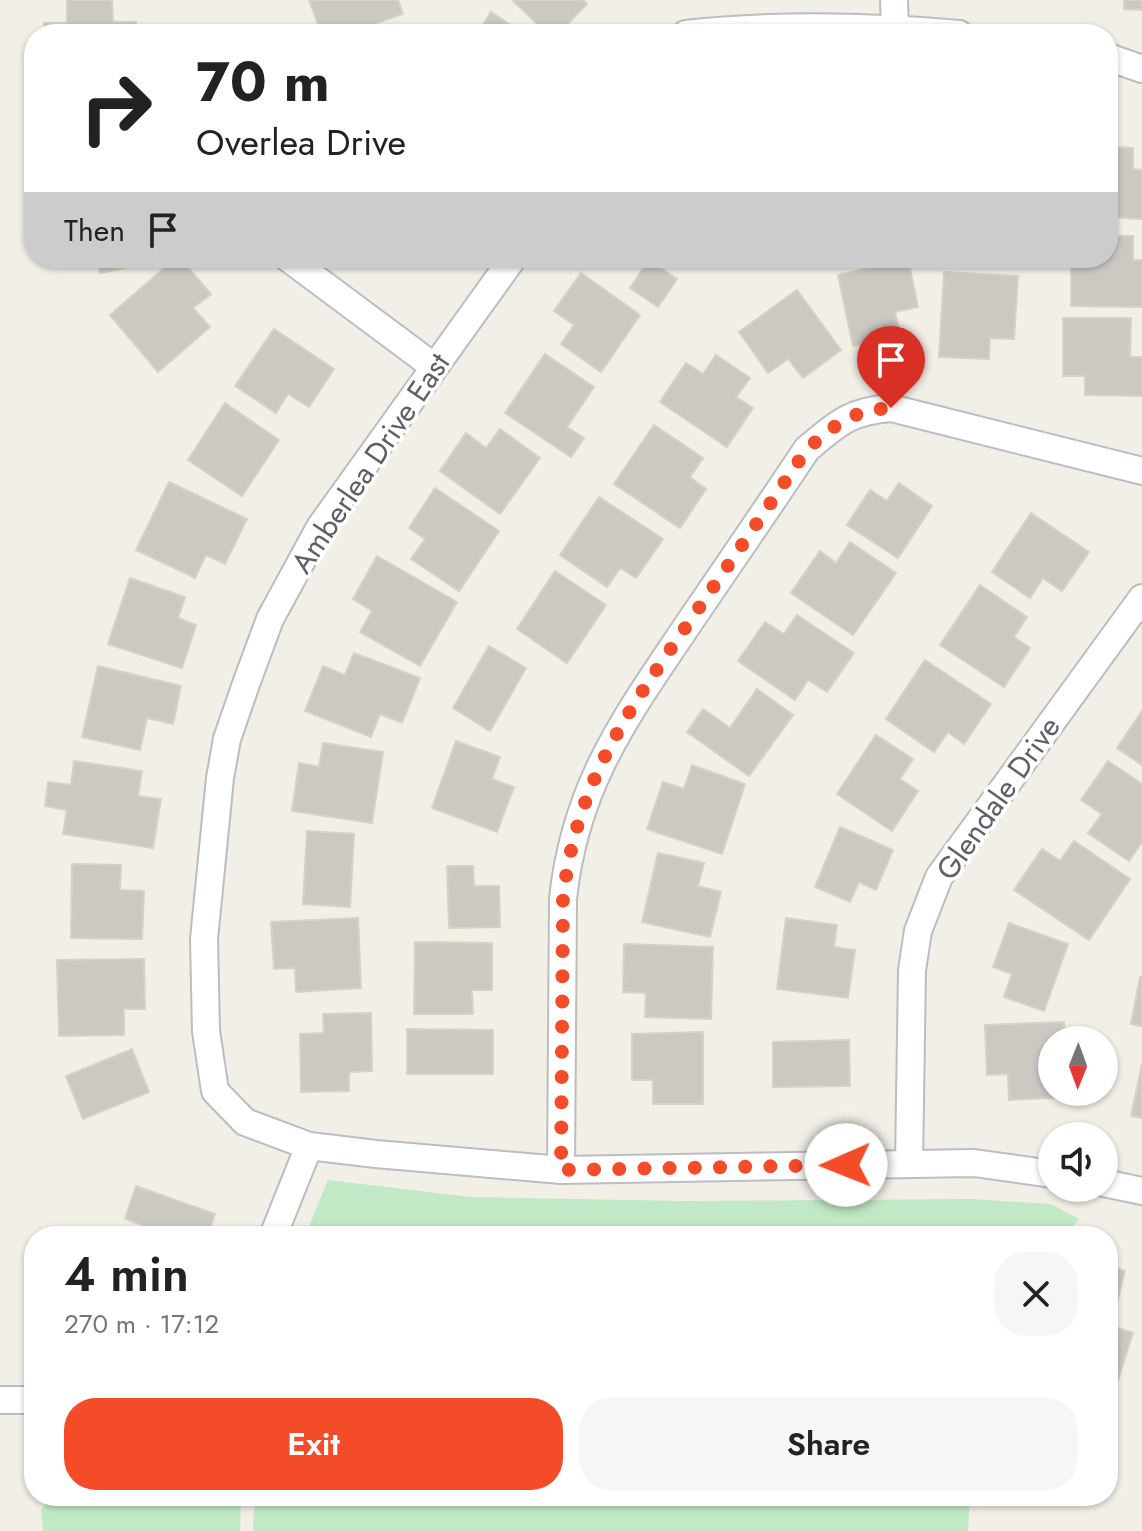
<!DOCTYPE html>
<html lang="en">
<head>
<meta charset="utf-8">
<style>
  body { margin:0; font-family:Jost,sans-serif; background:#f6f6f6; color:#222; height:100vh; display:flex; flex-direction:column; font-size:30px; white-space:nowrap }
  * { box-sizing:border-box; margin:0 }
  p { font-size:26px; color:#767676 }
  .icon { flex:none; width:44px; height:44px; fill:none; stroke:currentColor; stroke-width:2; stroke-linecap:round; stroke-linejoin:round }
  .map { position:relative; flex:1; overflow:hidden }
  .sheet { position:absolute; left:24px; top:1226px; width:1094px; height:280px; display:flex; flex-direction:column; background:#fff; border-radius:32px; box-shadow:0 2px 6px #0004 }
  .sheet>* { flex:none }
  .hud { position:absolute; left:24px; top:24px; width:1094px; height:244px; border-radius:32px; box-shadow:0 2px 6px #0004; background:#fff; color:#222; overflow:hidden }
  .needle { width:52px; rotate:181deg }
  .tools { position:absolute; left:1038px; top:1026px; display:grid; gap:16px }
  .tools a { display:grid; place-items:center; width:80px; height:80px; border-radius:50%; background:#fff; box-shadow:0 2px 6px #0004; font-size:40px }
  .pin { position:absolute; display:grid; place-items:center; width:68px; height:68px; color:#fff; margin:-82px -34px; border-radius:50% 50% 50% 0; rotate:-45deg; box-shadow:0 0 8px #0007 }
  .pin .icon { rotate:45deg }
  .me { position:absolute; width:88px; margin:-44px; rotate:269deg; stroke-linejoin:round; filter:drop-shadow(0 0 6px #0008) }
  .turn { display:flex; align-items:center; gap:28px; height:168px; padding:0 40px; font-size:36px }
  .turn .icon { width:104px; height:104px; stroke-width:2.5 }
  .turn b { display:block; font-size:56px; line-height:68px }
  .then { display:flex; align-items:center; height:76px; padding:0 40px; background:#0003; gap:16px; font-size:30px }
  .round { display:grid; place-items:center; flex:none; width:84px; height:84px; border-radius:32px; background:#f6f6f6 }
  .summary { display:flex; align-items:center; justify-content:space-between; height:136px; padding:0 40px }
  h1 { font-size:48px; font-weight:600; line-height:60px }
  .primary-button { display:flex; gap:16px; margin-top:auto; padding:16px 40px }
  .primary-button a { flex:1; height:92px; border-radius:32px; background:#f44c29; color:#fff; font-size:32px; font-weight:600; line-height:92px; text-align:center }
  .primary-button a+a { background:#f6f6f6; color:#222 }
  .map>svg:first-child { display:block }
  .green { fill:#c1e9c5 }
  .building { fill:#ccc9c3; stroke:#d6d2c4; stroke-width:2 }
  .lines { fill:none; stroke-linecap:round; stroke-linejoin:round }
  .street-casing { stroke:#babdc2; stroke-width:30 }
  .street { stroke:#fff; stroke-width:26 }
  .route { stroke:#f44c29; stroke-width:14; stroke-dasharray:0 25.2 }
  .labels { text-anchor:middle; dominant-baseline:central; stroke-width:7; stroke-linejoin:round; paint-order:stroke }
  .street-label { font-size:30px; fill:#5d6167; stroke:#fff }
</style>
</head>
<body>
<div class="map">
<svg width="1142" height="1531" viewBox="0 0 1142 1531">
  <rect width="100%" height="100%" fill="#f1efe6"/>
  <g class="green">
    <polygon points="328,1180 471,1197 682,1201 970,1199 1051,1204 1079,1219 1066,1236 305,1236"/>
    <polygon points="53,1496 241,1496 240,1531 43,1531 41,1510"/>
    <polygon points="254,1496 970,1496 968,1531 253,1531"/>
  </g>
  <g class="building">
    <polygon points="67,0 112,0 113,22 136,22 136,34 44,34 44,23 67,23"/>
    <polygon points="309,0 398,0 403,14 346,34 322,34"/>
    <polygon points="512,0 583,0 587,4 558,34 548,34"/>
    <polygon points="1124,0 1142,0 1142,10 1124,9"/>
    <polygon points="491,12 524,34 477,34"/>
    <polygon points="1108,147 1133,148 1133,169 1142,170 1142,219 1108,217"/>
    <polygon points="1108,236 1133,236 1133,260 1142,260 1142,307 1071,306 1071,259 1108,258"/>
    <polygon points="97,258 142,258 144,264 100,273"/>
    <polygon points="176,258 180,258 211,294 193,308 210,327 158,372 110,315"/>
    <polygon points="908,259 918,307 895,312 900,336 853,346 838,275"/>
    <polygon points="649,260 677,279 658,307 630,288"/>
    <polygon points="944,272 1018,276 1014,339 990,338 989,359 939,357"/>
    <polygon points="581,273 640,315 601,372 561,344 574,325 554,311"/>
    <polygon points="797,290 841,350 803,378 788,359 768,373 739,332"/>
    <polygon points="1063,318 1131,318 1130,357 1142,357 1142,396 1085,395 1085,376 1063,376"/>
    <polygon points="274,329 334,369 309,407 288,394 276,413 235,386"/>
    <polygon points="545,354 594,387 567,427 584,438 571,457 505,413"/>
    <polygon points="716,355 750,378 736,397 753,408 727,447 660,402 686,363 703,374"/>
    <polygon points="225,403 279,440 242,496 188,460"/>
    <polygon points="654,425 703,458 690,477 706,489 680,528 614,484"/>
    <polygon points="500,429 540,458 500,514 440,471 466,433 486,448"/>
    <polygon points="169,482 247,519 225,564 206,555 195,578 136,550"/>
    <polygon points="899,483 932,506 898,558 847,525 870,490 887,501"/>
    <polygon points="435,488 499,531 459,591 411,559 425,539 409,528"/>
    <polygon points="599,497 663,539 636,578 620,568 607,587 560,555"/>
    <polygon points="1031,513 1089,552 1062,591 1043,578 1030,598 992,572"/>
    <polygon points="850,542 896,573 853,635 791,593 820,551 836,563"/>
    <polygon points="377,556 457,602 420,666 360,632 372,611 353,599"/>
    <polygon points="555,571 606,605 567,663 517,629"/>
    <polygon points="130,578 185,597 178,618 196,625 182,668 108,644"/>
    <polygon points="980,585 1027,617 1014,637 1030,648 1004,687 940,645"/>
    <polygon points="797,615 854,653 827,692 808,680 795,700 738,661 765,622 784,634"/>
    <polygon points="489,646 526,668 490,731 453,708"/>
    <polygon points="354,653 420,678 402,723 380,714 371,737 305,711 323,666 345,675"/>
    <polygon points="925,660 991,704 964,744 948,732 934,752 886,719"/>
    <polygon points="98,666 181,686 173,724 147,718 140,750 82,737"/>
    <polygon points="757,689 793,715 749,776 687,732 703,709 730,728"/>
    <polygon points="1142,711 1142,765 1117,748"/>
    <polygon points="876,735 913,759 900,779 918,791 892,831 837,794"/>
    <polygon points="456,741 500,757 492,779 514,787 497,832 432,808"/>
    <polygon points="323,743 383,752 372,823 292,811 299,763 319,767"/>
    <polygon points="74,761 142,771 138,796 161,799 153,848 63,834 67,810 45,806 48,782 71,785"/>
    <polygon points="1108,761 1142,784 1142,842 1129,861 1088,833 1102,814 1081,800"/>
    <polygon points="692,765 745,784 722,854 647,829 663,782 684,789"/>
    <polygon points="840,827 893,850 876,890 859,882 850,902 815,887"/>
    <polygon points="307,831 354,834 350,907 303,904"/>
    <polygon points="1074,841 1130,879 1089,940 1014,890 1042,849 1060,861"/>
    <polygon points="658,853 704,863 698,886 721,892 710,937 642,922"/>
    <polygon points="72,864 121,865 120,890 144,891 142,939 71,938"/>
    <polygon points="447,866 473,866 474,886 499,886 500,927 449,928"/>
    <polygon points="358,918 361,988 296,992 295,968 274,969 271,922"/>
    <polygon points="786,918 837,925 834,947 855,950 848,998 777,989"/>
    <polygon points="1009,923 1068,944 1044,1011 1004,997 1012,974 993,967"/>
    <polygon points="415,942 492,943 492,990 472,990 473,1014 414,1014"/>
    <polygon points="624,944 713,947 711,1019 645,1017 646,993 623,992"/>
    <polygon points="144,959 145,1009 124,1009 124,1035 59,1036 57,960"/>
    <polygon points="1140,977 1142,977 1142,1026 1131,1024"/>
    <polygon points="371,1013 372,1071 349,1072 349,1091 301,1092 300,1034 324,1033 323,1014"/>
    <polygon points="1064,1022 1065,1040 1052,1040 1052,1092 1068,1092 1068,1097 1009,1100 1008,1074 987,1075 985,1025"/>
    <polygon points="407,1029 493,1030 493,1074 407,1074"/>
    <polygon points="703,1032 703,1104 653,1104 653,1080 632,1080 632,1034"/>
    <polygon points="849,1040 850,1086 773,1087 773,1042"/>
    <polygon points="132,1049 149,1092 83,1119 66,1076"/>
    <polygon points="1142,1064 1142,1118 1131,1116"/>
    <polygon points="136,1186 215,1214 207,1236 173,1236 125,1219"/>
    <polygon points="1108,1266 1125,1271 1116,1306 1108,1304"/>
    <polygon points="1108,1325 1133,1333 1114,1392 1108,1390"/>
  </g>
  <g class="lines">
    <defs>
      <g id="street">
        <polyline points="894,0 895,29"/>
        <path d="M686,34C777,24 868,26 959,34"/>
        <polyline points="1108,57 1142,69"/>
        <polyline points="288,258 433,366"/>
        <polyline points="513,258 320,527 270,619 246,684 227,739 220,778 204,939 206,1031 215,1091 245,1122 309,1146 376,1154 561,1170 974,1163 1052,1174"/>
        <polyline points="909,1164 912,970 918,931 939,877 1142,598"/>
        <path d="M561,1170L563,899C575,783 628,714 691,620C730,563 769,506 807,449C838,423 850,411 891,408L1142,471"/>
        <polyline points="1104,1183 1142,1191"/>
        <polyline points="273,1236 309,1146"/>
        <polyline points="0,1400 34,1400"/>
      </g>
    </defs>
    <use href="#street" class="street-casing"/>
    <use href="#street" class="street"/>
  </g>
  <g class="lines">
    <path class="route" d="M846,1165L561,1170L563,899C576,781 629,710 694,615C732,560 770,504 807,449C838,423 850,411 891,408"/>
  </g>
  <g class="labels">
    <g class="street-label">
      <text transform="translate(370 463) rotate(-56)">Amberlea Drive East</text>
      <text transform="translate(998 798) rotate(-55)">Glendale Drive</text>
    </g>
  </g>
</svg>
<div class="tools">
<a><svg class="needle" viewBox="-14 -14 28 28"><path d="M0-13l5 13h-10z" fill="#e53935"/><path d="M0 13l5-13h-10z" fill="#767676"/></svg></a>
<a><svg class="icon" aria-label="sound" viewBox="0 0 24 24"><path d="M4 9h4l5-4v14l-5-4H4zM17 9q2 3 0 6"/></svg></a>
</div>
<div class="pin" style="left:891px;top:408px;background:#d93025"><svg class="icon" aria-label="arrive" viewBox="0 0 24 24"><path d="M6 21V4h12l-3 4 3 4H6"/></svg></div>
<svg class="me" style="left:846px;top:1165px" viewBox="-20 -20 40 40"><circle r="19" fill="#fff"/><path d="M0-13L10 11 0 6-10 11z" fill="#f44c29"/></svg>
<div class="hud">
<div class="turn"><svg class="icon" aria-label="right" viewBox="0 0 24 24"><path d="M7 20v-9h11M14 6l5 5-5 5"/></svg><div><b>70 m</b>Overlea Drive</div></div>
<div class="then">Then<svg class="icon" aria-label="arrive" viewBox="0 0 24 24"><path d="M6 21V4h12l-3 4 3 4H6"/></svg></div>
</div>
<section class="sheet">
<div class="summary"><div><h1>4 min</h1><p>270 m · 17:12</p></div><a class="round"><svg class="icon" aria-label="close" viewBox="0 0 24 24"><path d="M6 6l12 12M18 6L6 18"/></svg></a></div>
<div class="primary-button"><a>Exit</a><a>Share</a></div>
</section>
</div>
</body>
</html>
